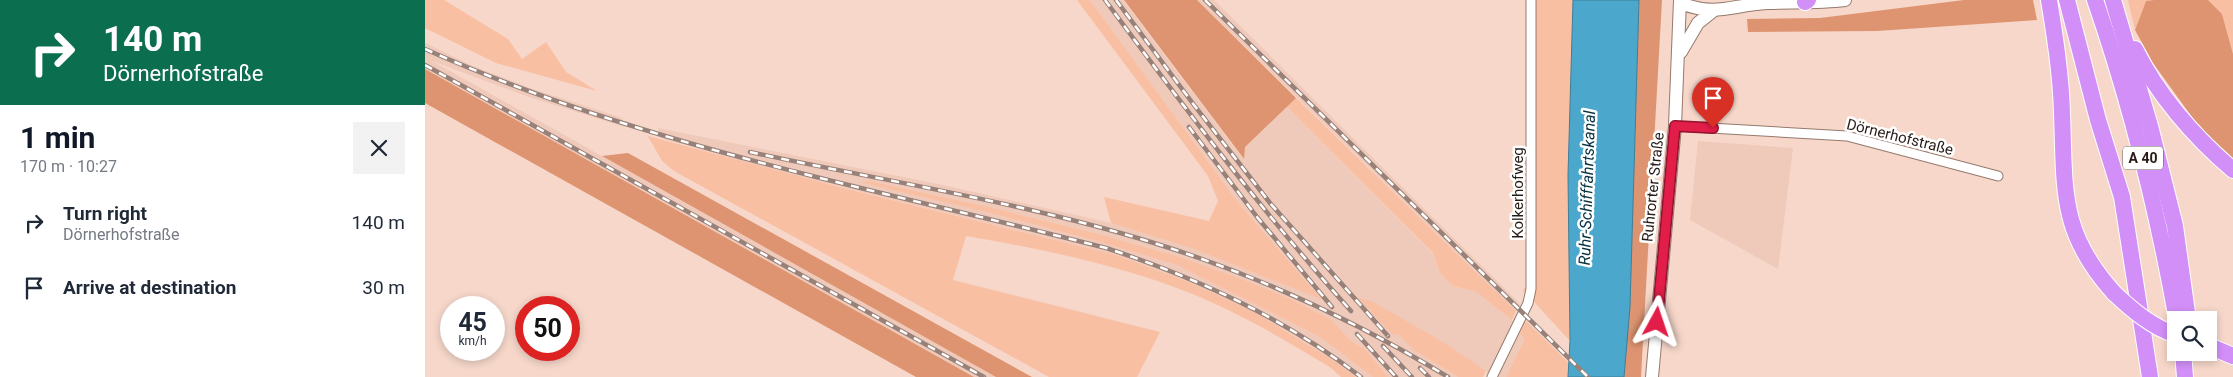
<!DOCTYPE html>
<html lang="en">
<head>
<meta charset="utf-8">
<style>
  body { margin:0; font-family:Roboto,sans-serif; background:#f2f2f3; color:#1f2937; height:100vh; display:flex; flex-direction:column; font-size:19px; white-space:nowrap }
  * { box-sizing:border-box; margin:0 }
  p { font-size:16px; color:#747a83 }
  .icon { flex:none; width:28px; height:28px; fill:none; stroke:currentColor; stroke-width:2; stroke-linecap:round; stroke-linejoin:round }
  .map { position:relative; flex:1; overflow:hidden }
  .side { display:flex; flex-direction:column; background:#fff; width:425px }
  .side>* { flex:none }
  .hud { background:#0b6e4f; color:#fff; overflow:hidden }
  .controls { position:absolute; left:1742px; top:311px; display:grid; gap:10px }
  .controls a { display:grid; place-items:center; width:50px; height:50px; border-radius:0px; background:#fff; box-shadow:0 2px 8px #0003; font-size:25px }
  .speed { position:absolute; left:15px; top:296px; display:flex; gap:10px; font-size:25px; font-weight:700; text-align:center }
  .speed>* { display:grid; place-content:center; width:65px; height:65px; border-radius:50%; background:#fff; box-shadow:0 2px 8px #0003; line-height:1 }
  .speed small { font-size:12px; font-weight:400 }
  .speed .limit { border:8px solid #d22; background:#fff; color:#111 }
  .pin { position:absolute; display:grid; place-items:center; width:42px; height:42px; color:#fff; margin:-51px -21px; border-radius:50% 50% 50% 0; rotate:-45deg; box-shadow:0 0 5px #0007 }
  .pin .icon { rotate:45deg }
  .me { position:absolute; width:55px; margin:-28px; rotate:5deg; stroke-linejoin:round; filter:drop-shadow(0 0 4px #0008) }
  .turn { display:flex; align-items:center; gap:18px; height:105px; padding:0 20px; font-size:22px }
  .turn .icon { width:65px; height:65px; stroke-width:2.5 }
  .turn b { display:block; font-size:35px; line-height:42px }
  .round { display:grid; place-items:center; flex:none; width:52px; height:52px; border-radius:0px; background:#f2f2f3 }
  .headline { display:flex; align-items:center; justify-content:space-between; height:85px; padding:0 20px }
  h1 { font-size:30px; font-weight:700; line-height:38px; color:#111827 }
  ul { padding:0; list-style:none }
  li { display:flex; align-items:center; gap:15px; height:65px; padding:0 20px }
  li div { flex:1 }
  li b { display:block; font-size:19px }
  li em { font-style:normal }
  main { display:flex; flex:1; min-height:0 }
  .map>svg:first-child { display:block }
  .built { fill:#efc9b9 }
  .green { fill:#f9bfa3 }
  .forest { fill:#de9471 }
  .water { fill:#4ba8cc; stroke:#407e96 }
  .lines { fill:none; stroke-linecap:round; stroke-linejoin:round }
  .minor-casing { stroke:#957a6d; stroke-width:11 }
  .secondary-casing { stroke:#957a6d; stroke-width:14 }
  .motorway-casing { stroke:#fff; stroke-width:18 }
  .minor { stroke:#fff; stroke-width:9 }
  .secondary { stroke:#fff; stroke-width:12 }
  .motorway { stroke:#d38ff8; stroke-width:16 }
  .rail-casing { stroke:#978178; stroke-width:4.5 }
  .rail { stroke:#fff; stroke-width:2.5; stroke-dasharray:8; stroke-linecap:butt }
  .motorway-bridge-casing { stroke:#fff; stroke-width:18; stroke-linecap:butt }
  .motorway-bridge { stroke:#d38ff8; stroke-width:16 }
  .route-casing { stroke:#92132f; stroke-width:12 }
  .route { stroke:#e11d48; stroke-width:9 }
  .labels { text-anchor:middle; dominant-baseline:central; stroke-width:5; stroke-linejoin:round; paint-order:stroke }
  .shield { fill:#fff; stroke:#68605d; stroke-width:1 }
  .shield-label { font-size:14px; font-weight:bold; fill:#271c17 }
  .street-label { font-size:15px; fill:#271c17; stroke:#fff }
  .water-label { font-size:16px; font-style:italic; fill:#053140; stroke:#fff }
</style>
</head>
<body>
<main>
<section class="side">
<div class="hud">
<div class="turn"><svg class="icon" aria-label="right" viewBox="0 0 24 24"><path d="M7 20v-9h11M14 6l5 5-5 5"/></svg><div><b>140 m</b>Dörnerhofstraße</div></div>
</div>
<div class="headline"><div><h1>1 min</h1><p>170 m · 10:27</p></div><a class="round"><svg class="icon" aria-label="close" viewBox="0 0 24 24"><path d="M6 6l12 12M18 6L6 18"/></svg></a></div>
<ul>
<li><svg class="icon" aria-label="right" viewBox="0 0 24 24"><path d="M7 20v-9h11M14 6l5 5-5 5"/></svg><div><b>Turn right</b><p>Dörnerhofstraße</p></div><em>140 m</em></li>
<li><svg class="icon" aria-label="arrive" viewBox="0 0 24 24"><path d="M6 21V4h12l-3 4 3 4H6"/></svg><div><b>Arrive at destination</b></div><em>30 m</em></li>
</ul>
</section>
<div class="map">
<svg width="1808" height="377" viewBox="0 0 1808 377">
  <rect width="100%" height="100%" fill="#f6d7ca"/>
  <g class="built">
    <polygon points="665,0 698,0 818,159 820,147 861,106 1008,254 1015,273 1028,286 1050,291 1087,320 1099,340 1081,377 1069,377 1023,345 997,331 973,333 989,350 1033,377 963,377 940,349 926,341 907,320 868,300 822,281 755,257 678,235 564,207 445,181 436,182 565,213 675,242 752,265 895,337 948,377 931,377 905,358 860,330 761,281 691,255 355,172 236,138 233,128 518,185 686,223 769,249 895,298 811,200"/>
    <polygon points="772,0 789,0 1095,304 1091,311"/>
    <polygon points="0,43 48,66 105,88 197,118 200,127 104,97 7,61 571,377 549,377 0,69"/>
    <polygon points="1273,141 1368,148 1353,269 1265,220"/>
  </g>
  <g class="green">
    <polygon points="0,0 19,0 83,39 97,59 121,42 141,72 172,91 71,63 0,28"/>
    <polygon points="652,0 665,0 811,200 896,299 769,249 686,223 679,197 784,221 793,201 783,176"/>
    <polygon points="1104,0 1148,0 1143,175 1145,341 1098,290 1103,284"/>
    <polygon points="1703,0 1729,0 1721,1 1710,30"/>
    <polygon points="1783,0 1808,0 1808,54 1797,14"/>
    <polygon points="871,98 1091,311 1087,320 1050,291 1028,286 1015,273 1008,253 861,106"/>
    <path d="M223,136L418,188L691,255L761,281L827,311L905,358L931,377H916L906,368C867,344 828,321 786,302C711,268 622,250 541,236L528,280L735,332L712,377H624L249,171L237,161Z"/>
    <polygon points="445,181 564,207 678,235 755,257 822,281 868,300 907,320 926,341 940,349 963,377 948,377 895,337 752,265 675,242 565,213 434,182"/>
    <polygon points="933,298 946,301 1023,345 1061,371 1058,377 1033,377 989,350 973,334 968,335"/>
    <polygon points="1100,320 1143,362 1143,377 1081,377 1099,340 1094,331"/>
  </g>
  <g class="forest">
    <polygon points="699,0 772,0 871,98 820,147 819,159"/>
    <polygon points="1214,0 1237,0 1216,377 1199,377"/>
    <polygon points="1539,0 1608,0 1612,20 1452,31 1323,32 1322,19 1395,18"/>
    <polygon points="1729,0 1783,0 1797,14 1808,54 1808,159 1772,124 1728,63 1710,30 1721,1"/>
    <polygon points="0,69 549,377 491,377 0,103"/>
    <polygon points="203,153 607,377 571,377 177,156"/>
  </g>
  <polygon class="water" points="1148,0 1214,0 1205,307 1199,377 1143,377 1145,341 1143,175"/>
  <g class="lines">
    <defs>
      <g id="minor">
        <polyline points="1250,126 1422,136 1573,176"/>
        <polyline points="1067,377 1103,303 1106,289 1106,0"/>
      </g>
      <g id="secondary">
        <path d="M1255,3C1292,17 1306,5 1342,3C1368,2 1394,3 1420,0"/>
        <polyline points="1256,52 1273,23 1288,11"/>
        <polyline points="1227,377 1250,126 1255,0"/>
      </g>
      <g id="motorway">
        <path d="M1624,0C1630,37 1636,75 1637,113C1640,190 1634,232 1689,293"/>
        <polyline points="1642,0 1673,120 1697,197 1725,377"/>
        <path d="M1670,0C1707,107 1732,209 1752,320"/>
        <polyline points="1688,0 1725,126 1750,226 1763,320"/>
        <polyline points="1380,2 1383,0"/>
        <path d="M1710,49C1732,94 1769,137 1808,170"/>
        <polyline points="1784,346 1808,356"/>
        <polyline points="1758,352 1760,377"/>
      </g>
    </defs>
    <use href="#minor" class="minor-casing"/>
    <use href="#secondary" class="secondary-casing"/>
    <use href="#motorway" class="motorway-casing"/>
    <use href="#minor" class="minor"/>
    <use href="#secondary" class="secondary"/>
    <use href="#motorway" class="motorway"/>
    <defs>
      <g id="rail">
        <path d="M680,0C759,107 837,212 926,311"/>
        <polyline points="691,0 769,105 845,203 963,336"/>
        <polyline points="780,0 1163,377"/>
        <path d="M0,49C217,146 452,189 681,248C773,278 859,318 936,377"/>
        <polyline points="0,65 559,377"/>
        <polyline points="764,127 832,217 907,307"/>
        <path d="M325,152C459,181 597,202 729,243C832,275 931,321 1023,377"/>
        <polyline points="932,334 971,377"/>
        <polyline points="958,346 987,377"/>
        <polyline points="995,368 1004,377"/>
      </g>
    </defs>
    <use href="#rail" class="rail-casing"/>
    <use href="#rail" class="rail"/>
    <defs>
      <path id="motorway-bridge" d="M1689,293C1707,310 1727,327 1751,335"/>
    </defs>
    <use href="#motorway-bridge" class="motorway-bridge-casing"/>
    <use href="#motorway-bridge" class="motorway-bridge"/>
  </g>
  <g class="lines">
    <defs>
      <polyline id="route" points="1232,322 1250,126 1288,128"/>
    </defs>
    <use href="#route" class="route-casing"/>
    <use href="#route" class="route"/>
  </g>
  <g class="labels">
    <rect class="shield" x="1698" y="146.5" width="40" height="23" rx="4"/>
    <g class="shield-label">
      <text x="1718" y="158">A 40</text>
    </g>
    <g class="street-label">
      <text transform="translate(1475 137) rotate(14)">Dörnerhofstraße</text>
      <text transform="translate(1228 187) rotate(-84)">Ruhrorter Straße</text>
      <text transform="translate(1093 193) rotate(-90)">Kolkerhofweg</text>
    </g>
    <g class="water-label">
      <text transform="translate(1162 188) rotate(-88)">Ruhr-Schifffahrtskanal</text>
    </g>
  </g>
</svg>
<div class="controls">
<a><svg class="icon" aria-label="search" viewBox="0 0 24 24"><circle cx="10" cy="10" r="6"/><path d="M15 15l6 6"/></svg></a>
</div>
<div class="speed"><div>45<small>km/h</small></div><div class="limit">50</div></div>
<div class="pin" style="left:1288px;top:128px;background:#d93025"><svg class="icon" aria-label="arrive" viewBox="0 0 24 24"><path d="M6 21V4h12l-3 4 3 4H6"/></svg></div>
<svg class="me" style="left:1232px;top:322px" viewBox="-20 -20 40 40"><path d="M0-17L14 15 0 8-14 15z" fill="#e11d48" stroke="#fff" stroke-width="4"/></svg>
</div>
</main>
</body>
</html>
